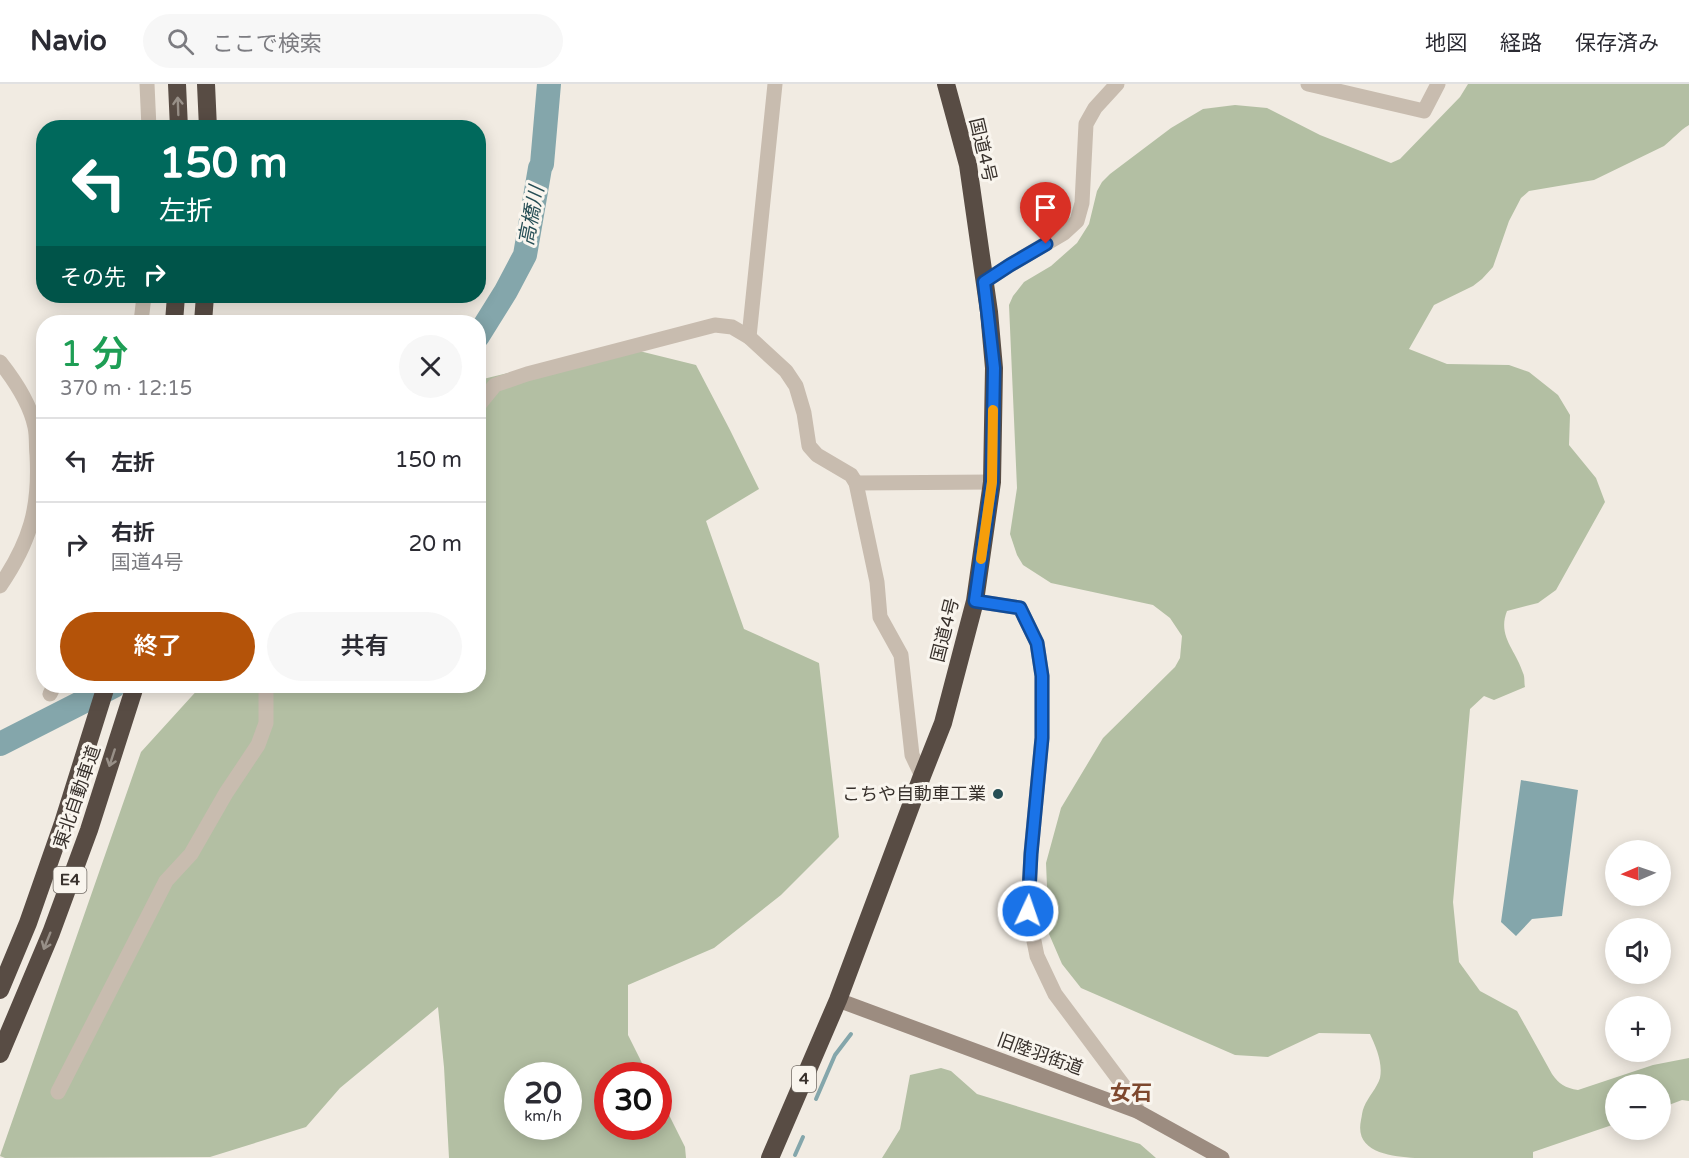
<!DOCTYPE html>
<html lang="ja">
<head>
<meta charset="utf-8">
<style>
  body { margin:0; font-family:"Varela Round","Noto Sans JP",sans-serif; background:#f7f7f7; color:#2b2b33; height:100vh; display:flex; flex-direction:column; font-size:22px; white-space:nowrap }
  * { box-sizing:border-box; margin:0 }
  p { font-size:20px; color:#7c7c81 }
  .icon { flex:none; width:33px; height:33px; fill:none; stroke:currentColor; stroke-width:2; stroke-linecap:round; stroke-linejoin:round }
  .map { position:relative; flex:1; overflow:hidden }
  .side { position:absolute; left:36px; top:231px; width:450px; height:378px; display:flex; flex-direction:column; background:#fff; border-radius:24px; box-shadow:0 3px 15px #0003 }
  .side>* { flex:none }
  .guide { position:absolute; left:36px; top:36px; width:450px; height:183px; border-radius:24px; box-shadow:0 3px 15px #0003; background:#00695c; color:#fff; overflow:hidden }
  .needle { width:39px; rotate:268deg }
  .controls { position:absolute; left:1605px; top:756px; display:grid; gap:12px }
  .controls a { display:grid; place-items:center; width:66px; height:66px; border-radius:50%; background:#fff; box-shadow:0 3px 15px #0003; font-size:30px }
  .speed { position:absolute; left:504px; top:978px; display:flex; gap:12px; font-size:30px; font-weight:700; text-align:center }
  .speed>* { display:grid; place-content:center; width:78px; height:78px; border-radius:50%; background:#fff; box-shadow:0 3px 15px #0003; line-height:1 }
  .speed small { font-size:15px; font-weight:400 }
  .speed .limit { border:9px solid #d22; background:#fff; color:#111 }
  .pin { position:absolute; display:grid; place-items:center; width:51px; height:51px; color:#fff; margin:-62px -26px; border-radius:50% 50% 50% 0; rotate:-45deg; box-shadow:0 0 6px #0007 }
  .pin .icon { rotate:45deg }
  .me { position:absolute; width:66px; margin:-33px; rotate:3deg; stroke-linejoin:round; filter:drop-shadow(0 0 4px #0008) }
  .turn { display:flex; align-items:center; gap:21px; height:126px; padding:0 24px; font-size:27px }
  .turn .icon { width:78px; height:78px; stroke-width:2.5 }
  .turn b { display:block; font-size:42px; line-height:51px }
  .then { display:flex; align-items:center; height:57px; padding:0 24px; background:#0003; gap:12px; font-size:22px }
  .round { display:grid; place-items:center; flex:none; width:63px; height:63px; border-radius:32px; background:#f7f7f7 }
  .overview { display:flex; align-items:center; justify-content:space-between; height:102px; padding:0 24px }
  h1 { font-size:36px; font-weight:600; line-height:45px; color:#1e9e55 }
  .cta { display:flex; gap:12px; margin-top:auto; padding:12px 24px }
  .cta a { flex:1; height:69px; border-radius:36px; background:#b45309; color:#fff; font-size:24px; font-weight:600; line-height:69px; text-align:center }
  .cta a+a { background:#f7f7f7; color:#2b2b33 }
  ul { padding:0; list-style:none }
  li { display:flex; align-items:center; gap:18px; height:84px; padding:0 24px; border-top:2px solid #e1e1e2 }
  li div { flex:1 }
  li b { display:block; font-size:22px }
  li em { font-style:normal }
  header { display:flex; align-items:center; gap:36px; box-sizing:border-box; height:84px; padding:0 30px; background:#fff; border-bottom:2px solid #e1e1e2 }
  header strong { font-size:28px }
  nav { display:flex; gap:33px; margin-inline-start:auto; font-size:21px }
  .search { width:420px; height:54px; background:#f7f7f7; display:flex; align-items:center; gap:15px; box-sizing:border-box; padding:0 21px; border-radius:33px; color:#7c7c81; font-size:22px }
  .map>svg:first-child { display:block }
  .green { fill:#b3bfa3; fill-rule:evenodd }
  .water { fill:#84a6ab }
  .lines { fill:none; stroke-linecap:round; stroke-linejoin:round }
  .stream { stroke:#84a6ab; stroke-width:4 }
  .river { stroke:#84a6ab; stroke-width:24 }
  .street { stroke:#c8bcaf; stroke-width:15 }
  .secondary { stroke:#9c8c80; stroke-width:15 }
  .highway { stroke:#584c44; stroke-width:18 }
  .oneway { stroke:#989088 }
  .route-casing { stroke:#114b97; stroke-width:15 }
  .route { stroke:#1a73e8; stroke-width:10 }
  .slow { stroke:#f59e0b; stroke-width:10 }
  .poi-dot { fill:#264e55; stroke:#f9f5ee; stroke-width:2 }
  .labels { text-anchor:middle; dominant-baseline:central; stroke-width:6; stroke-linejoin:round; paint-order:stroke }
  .shield { fill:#f9f5ee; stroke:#726c66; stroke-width:1.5 }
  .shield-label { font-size:16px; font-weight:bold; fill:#38312c }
  .street-label { font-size:18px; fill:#38312c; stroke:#f9f5ee }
  .poi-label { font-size:18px; fill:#38312c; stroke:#f9f5ee; text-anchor:end }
  .water-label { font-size:20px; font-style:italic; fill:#264e55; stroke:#f9f5ee }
  .quarter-label { font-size:21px; font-weight:bold; fill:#7e482e; stroke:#f9f5ee }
</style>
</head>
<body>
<header>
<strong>Navio</strong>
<div class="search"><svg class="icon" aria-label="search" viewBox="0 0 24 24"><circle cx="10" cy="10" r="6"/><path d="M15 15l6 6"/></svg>ここで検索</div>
<nav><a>地図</a><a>経路</a><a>保存済み</a></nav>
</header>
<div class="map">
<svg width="1689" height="1074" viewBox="0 0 1689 1074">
  <rect width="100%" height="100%" fill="#f1ebe2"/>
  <g class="green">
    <path d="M1468,0H1689V41C1679,47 1673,55 1664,62L1594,96L1529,107L1521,114L1509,137L1493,183L1482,195L1473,202L1434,221L1409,265L1447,280L1509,281L1529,288L1558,311L1570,331L1569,361L1596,394L1605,418L1556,506L1538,519L1507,527C1497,552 1516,566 1523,589C1525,593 1524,598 1525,603L1494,616L1484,612L1470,625L1453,818L1459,878L1480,907L1517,927L1552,990C1559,1000 1565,1004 1578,1006L1653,981L1689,974V1017L1682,1016L1661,1024L1660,1000H1616L1615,1040L1533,1068V1074H1415C1391,1072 1354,1069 1361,1036C1362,1032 1362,1027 1364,1023C1368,1013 1377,1004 1380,994C1383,979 1376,963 1370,950L1319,949L1268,973L1235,971L1081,904L1062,880L1049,850L1046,779L1061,724L1103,654L1175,583L1180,574L1182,552L1170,534L1153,521L1051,499L1023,481L1017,471L1010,450L1017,404L1009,221L1013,212L1024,198L1051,182L1077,159L1089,140L1097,107L1102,98L1110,90L1171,44L1203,25L1235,21L1267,24L1320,51L1391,79L1400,75L1460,13Z"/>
    <path d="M619,262L696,281L730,346L759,405L706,437L744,545L819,579L839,753L781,811L714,864L628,901V951L648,991L608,992V1042H658L659,1011L685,1063L686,1074H449L444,983L438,923L340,1004L306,1043L210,1073L5,1074L0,1072L141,668L201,602H478L479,296ZM518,992H568V1042H518Z"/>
    <polygon points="941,984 951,987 977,1010 1140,1060 1156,1074 882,1074 900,1045 910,991"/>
  </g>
  <polygon class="water" points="1521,696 1578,706 1562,832 1532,835 1516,852 1501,838"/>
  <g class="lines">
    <g class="stream">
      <polyline points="816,1015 835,971 851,950"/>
      <polyline points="795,1071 803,1053"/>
    </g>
    <g class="river">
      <polyline points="478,252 506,207 525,171 540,84 542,80 549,0"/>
      <polyline points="0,660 114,602"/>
    </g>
    <g class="street">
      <polyline points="147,0 149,44"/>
      <polyline points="1308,0 1424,27 1438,0"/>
      <polyline points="984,198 1010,181 1064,149 1077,137 1082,119 1086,40 1095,24 1117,0"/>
      <polyline points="141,238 144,212"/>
      <polyline points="749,253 775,0"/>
      <path d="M0,278C15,297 30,319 35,343C37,352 36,362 37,371C40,424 30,458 0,502"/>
      <polyline points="478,322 495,301 527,290 715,241 732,243 749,253 786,287 796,302 804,329 809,362 817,371 851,391 856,399 877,498 880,533 901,571 912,671 922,692"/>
      <polyline points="856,399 992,398"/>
      <polyline points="975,517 1020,524 1037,559 1042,592 1042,654 1031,769 1028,827 1037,872 1055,910 1135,1017 1137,1027"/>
      <polyline points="50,610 54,602"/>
      <polyline points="58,1008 166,797 191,770 226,709 258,661 266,639 266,602"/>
    </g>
    <polyline class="secondary" points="838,916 1137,1027 1222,1074"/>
    <g class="highway">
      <polyline points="177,0 179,44"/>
      <polyline points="206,0 208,44"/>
      <polyline points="174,238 176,212"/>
      <polyline points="203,238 205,212"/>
      <polyline points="0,906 28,839 63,739 106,602"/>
      <polyline points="0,970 51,849 89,746 135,602"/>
      <polyline points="770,1074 838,916 922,692 943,639 975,517 992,398 994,284 989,228 968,81 946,0"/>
    </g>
  </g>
  <defs><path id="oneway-shaft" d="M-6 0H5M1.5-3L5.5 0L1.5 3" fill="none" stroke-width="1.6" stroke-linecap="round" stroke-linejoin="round" transform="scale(1.5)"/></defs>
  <g class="oneway">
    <use href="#oneway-shaft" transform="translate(178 22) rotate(-92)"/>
    <use href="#oneway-shaft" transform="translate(112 674) rotate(108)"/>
    <use href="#oneway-shaft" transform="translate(47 857) rotate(112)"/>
  </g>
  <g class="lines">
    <defs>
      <polyline id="route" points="1028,827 1031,770 1042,654 1042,592 1037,559 1020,524 975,517 992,398 994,284 984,198 1010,181 1046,160"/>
    </defs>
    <use href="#route" class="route-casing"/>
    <use href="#route" class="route"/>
    <polyline class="slow" points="981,475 992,398 993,326"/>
  </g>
  <circle class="poi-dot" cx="998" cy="710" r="6"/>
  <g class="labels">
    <g class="shield">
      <rect x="53.5" y="783" width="33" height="26" rx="4.5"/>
      <rect x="792" y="982" width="24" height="26" rx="4.5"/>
    </g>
    <g class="shield-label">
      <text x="70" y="796">E4</text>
      <text x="804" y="995">4</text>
    </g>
    <g class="street-label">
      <text transform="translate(983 66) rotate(77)">国道4号</text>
      <text transform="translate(945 546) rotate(-76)">国道4号</text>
      <text transform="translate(77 713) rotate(-71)">東北自動車道</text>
      <text transform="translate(1040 970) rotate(20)">旧陸羽街道</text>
    </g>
    <g class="poi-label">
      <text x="986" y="710">こちや自動車工業</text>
    </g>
    <g class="water-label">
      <text transform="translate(532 132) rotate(-79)">高橋川</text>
    </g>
    <g class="quarter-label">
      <text x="1131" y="1009">女石</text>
    </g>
  </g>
</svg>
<div class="controls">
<a><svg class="needle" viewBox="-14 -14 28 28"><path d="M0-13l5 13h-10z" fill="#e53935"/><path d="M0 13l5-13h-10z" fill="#7c7c81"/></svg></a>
<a><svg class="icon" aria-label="sound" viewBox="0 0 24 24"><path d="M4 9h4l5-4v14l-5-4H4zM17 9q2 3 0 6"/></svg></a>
<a>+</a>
<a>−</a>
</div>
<div class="speed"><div>20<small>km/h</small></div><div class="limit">30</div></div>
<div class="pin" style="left:1046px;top:160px;background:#d93025"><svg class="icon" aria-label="arrive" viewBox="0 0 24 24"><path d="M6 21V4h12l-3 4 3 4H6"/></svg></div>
<svg class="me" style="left:1028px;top:827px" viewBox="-20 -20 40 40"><circle r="17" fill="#1a73e8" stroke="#fff" stroke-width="3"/><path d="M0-11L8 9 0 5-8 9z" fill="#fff"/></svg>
<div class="guide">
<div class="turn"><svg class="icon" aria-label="left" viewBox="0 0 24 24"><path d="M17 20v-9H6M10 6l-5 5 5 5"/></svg><div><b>150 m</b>左折</div></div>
<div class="then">その先<svg class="icon" aria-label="right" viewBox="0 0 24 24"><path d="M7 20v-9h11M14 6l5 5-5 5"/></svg></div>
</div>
<section class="side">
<div class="overview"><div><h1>1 分</h1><p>370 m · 12:15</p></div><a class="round"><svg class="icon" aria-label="close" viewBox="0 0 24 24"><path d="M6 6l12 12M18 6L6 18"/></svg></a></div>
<ul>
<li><svg class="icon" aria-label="left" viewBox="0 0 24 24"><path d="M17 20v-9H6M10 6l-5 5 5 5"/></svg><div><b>左折</b></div><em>150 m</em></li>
<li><svg class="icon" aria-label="right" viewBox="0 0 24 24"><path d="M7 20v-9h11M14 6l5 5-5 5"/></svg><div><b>右折</b><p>国道4号</p></div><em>20 m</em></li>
</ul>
<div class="cta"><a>終了</a><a>共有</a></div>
</section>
</div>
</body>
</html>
